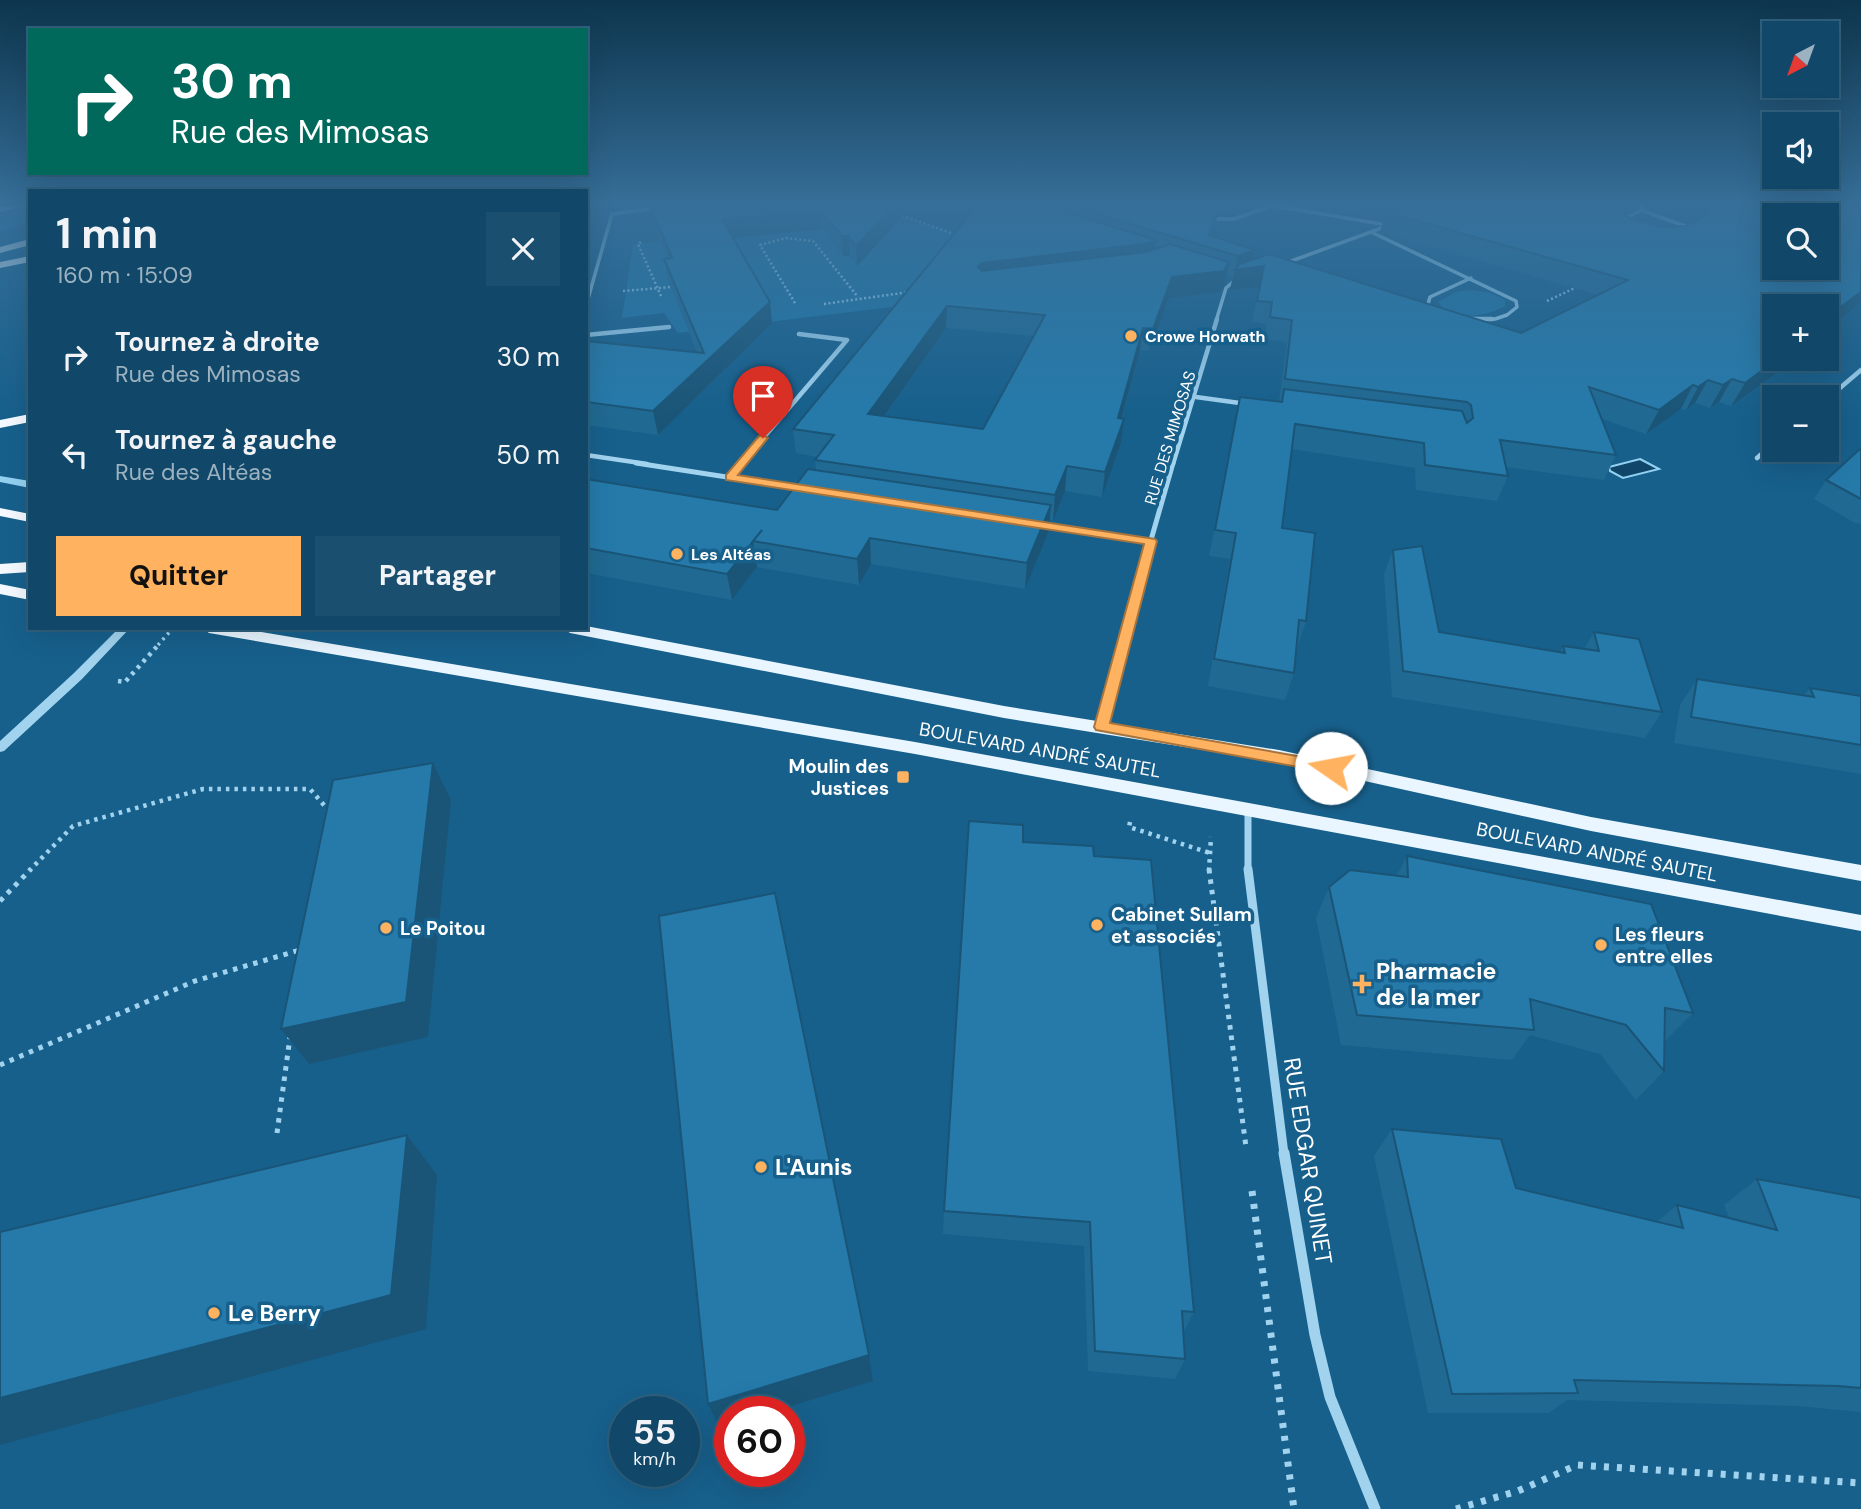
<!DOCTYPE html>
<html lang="fr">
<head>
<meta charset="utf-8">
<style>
  body { margin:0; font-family:"DM Sans",sans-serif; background:#1a4f6f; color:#f1f3f6; height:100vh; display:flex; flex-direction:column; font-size:26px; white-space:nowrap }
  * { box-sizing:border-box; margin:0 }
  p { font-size:23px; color:#9cb2c0 }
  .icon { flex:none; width:38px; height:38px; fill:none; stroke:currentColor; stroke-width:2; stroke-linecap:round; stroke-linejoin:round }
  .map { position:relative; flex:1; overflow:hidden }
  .panel { position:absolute; left:28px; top:189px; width:560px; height:441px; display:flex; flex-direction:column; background:#114869; border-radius:0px; box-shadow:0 7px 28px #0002,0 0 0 2px #30607d }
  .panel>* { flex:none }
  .banner { position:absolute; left:28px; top:28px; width:560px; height:147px; border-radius:0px; box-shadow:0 7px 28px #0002,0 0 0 2px #30607d; background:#00695c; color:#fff; overflow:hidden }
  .needle { width:46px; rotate:221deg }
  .controls { position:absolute; left:1762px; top:21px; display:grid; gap:14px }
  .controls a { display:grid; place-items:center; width:77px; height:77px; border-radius:0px; background:#114869; box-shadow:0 7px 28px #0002,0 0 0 2px #30607d; font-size:35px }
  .speed { position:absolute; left:609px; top:1396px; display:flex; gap:14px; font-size:35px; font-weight:700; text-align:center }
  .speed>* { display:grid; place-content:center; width:91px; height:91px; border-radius:50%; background:#114869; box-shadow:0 7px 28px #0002,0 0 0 2px #30607d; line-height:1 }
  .speed small { font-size:18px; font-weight:400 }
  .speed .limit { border:10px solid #d22; background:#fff; color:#111 }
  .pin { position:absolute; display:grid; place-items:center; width:60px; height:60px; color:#fff; margin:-72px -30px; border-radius:50% 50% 50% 0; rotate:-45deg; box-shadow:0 0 7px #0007 }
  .pin .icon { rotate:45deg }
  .me { position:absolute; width:77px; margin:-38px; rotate:282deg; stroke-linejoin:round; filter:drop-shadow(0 0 5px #0008) }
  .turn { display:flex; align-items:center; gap:24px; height:147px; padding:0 28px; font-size:32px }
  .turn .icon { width:91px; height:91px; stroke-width:2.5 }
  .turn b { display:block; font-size:49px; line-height:60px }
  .round { display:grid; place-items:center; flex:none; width:74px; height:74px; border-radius:0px; background:#1a4f6f }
  .summary { display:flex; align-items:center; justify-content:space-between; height:119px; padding:0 28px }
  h1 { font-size:42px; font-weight:700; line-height:52px }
  .cta { display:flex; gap:14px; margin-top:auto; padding:14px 28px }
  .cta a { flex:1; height:80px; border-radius:0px; background:#ffb25f; color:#111; font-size:28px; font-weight:700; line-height:80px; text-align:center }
  .cta a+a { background:#1a4f6f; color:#f1f3f6 }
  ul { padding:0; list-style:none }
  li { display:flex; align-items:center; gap:21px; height:98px; padding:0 28px }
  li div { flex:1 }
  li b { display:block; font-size:26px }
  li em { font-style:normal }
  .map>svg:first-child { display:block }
  .green { fill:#1f75a5 }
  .water { fill:#0f4669; stroke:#93d1f1; stroke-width:2 }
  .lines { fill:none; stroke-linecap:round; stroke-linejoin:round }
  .stream { fill:#93d1f1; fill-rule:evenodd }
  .path-far4 { stroke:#a1d3ef; stroke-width:2.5; stroke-dasharray:2 2.5; stroke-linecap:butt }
  .path-far3 { stroke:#a1d3ef; stroke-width:3.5; stroke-dasharray:2.5 4.5; stroke-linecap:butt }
  .path-far2 { stroke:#a1d3ef; stroke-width:4.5; stroke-dasharray:3.5 5; stroke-linecap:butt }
  .path-far1 { stroke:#a1d3ef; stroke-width:5; stroke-dasharray:4.5 6; stroke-linecap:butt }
  .path { stroke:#a1d3ef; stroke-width:7; stroke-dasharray:5 8; stroke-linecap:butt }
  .minor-far5 { stroke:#a1d3ef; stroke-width:3.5 }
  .minor-far4 { stroke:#a1d3ef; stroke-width:4.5 }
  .minor-far3 { stroke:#a1d3ef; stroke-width:5 }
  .minor-far2 { stroke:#a1d3ef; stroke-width:7 }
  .minor-far1 { stroke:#a1d3ef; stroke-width:9 }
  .minor { stroke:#a1d3ef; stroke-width:11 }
  .tertiary { fill:#a1d3ef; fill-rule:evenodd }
  .primary { fill:#e9f6ff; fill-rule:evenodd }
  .trunk { fill:#f4faff; fill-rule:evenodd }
  .wall { fill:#206992; fill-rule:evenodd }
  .shaded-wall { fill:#1a5577 }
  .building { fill:#257aaa; stroke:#1a5577; stroke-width:2; fill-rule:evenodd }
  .route { fill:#ffb25f; stroke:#a6743e; stroke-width:2 }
  .poi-dot { fill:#ffb25f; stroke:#17608c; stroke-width:2.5 }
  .labels { text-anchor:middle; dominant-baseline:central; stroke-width:7; stroke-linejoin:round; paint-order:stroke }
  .far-poi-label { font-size:16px; font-weight:bold; fill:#fff; stroke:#17608c; text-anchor:start }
  .far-street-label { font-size:16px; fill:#fff; stroke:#17608c }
  .street-label { font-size:19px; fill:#fff; stroke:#17608c }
  .poi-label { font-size:19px; font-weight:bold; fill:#fff; stroke:#17608c; text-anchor:start }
  .near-poi-label { font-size:23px; font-weight:bold; fill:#fff; stroke:#17608c; text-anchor:start }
  .near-street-label { font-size:23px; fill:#fff; stroke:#17608c }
</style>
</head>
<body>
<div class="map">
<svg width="1861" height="1509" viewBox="0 0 1861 1509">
  <rect width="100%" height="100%" fill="#17608c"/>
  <g class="green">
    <polygon points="724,205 874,205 981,244 1015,292 678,333 664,313 622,318 633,244 703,236"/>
    <polygon points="30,208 30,224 0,232 0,213"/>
    <path d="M1471,290L1491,293L1505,300V306C1486,317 1452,322 1438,302L1456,292Z"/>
  </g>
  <polygon class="water" points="1640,459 1659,469 1623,478 1610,471 1609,467"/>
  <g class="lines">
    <polygon class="stream" points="0,476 30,481 30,488 0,482"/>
    <g class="path-far4">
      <polyline points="898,214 959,236"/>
      <polyline points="641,242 638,244 661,296"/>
      <polyline points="623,291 671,287"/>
      <polyline points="1547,301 1577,287"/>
      <polyline points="795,303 760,245 786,238 813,241 858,297"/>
      <polyline points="824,304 909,292"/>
    </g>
    <polyline class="path-far3" points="158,645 173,628"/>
    <g class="path-far2">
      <polyline points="118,681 125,682 160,643"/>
      <polyline points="1130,822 1129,827 1210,853"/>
      <polyline points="29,871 73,826 203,789 310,789 330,812"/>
      <polyline points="1209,871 1211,837"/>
    </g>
    <g class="path-far1">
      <polyline points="1209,869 1246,1147"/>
      <polyline points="0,901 31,869"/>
      <polyline points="0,1065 195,981 303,949"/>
      <polyline points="277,1133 290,1037"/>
    </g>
    <g class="path">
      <polyline points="1252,1191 1294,1509"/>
      <polyline points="1456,1509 1518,1491 1577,1465 1861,1483"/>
    </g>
    <g class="minor-far5">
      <polyline points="1270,205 1387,225"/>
      <polyline points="1641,210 1693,229"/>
      <polyline points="1208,219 1234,219 1271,206"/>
      <polyline points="1620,222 1641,210 1642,205"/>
      <polyline points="1371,232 1516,301 1517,307 1507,315 1495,319 1469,319"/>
      <polyline points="1283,264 1390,225"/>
      <polyline points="586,306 612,214 658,208"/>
      <polyline points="1434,310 1428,304 1430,297 1471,278"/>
      <polyline points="1216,321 1226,288 1234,281"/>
    </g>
    <g class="minor-far4">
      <polyline points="1469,319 1492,319"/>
      <polyline points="586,335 669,327"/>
      <polyline points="1196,397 1247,404"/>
      <polyline points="1827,399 1861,370"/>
      <polyline points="586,455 647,464"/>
      <polyline points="1757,458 1774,443"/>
      <polyline points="741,464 847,340 799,334"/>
      <polyline points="1173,464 1217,319"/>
    </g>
    <g class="minor-far3">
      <polyline points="636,463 804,489"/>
      <polyline points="730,477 742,463"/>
      <polyline points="1041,525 1151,541"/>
      <polyline points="1121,645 1173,463"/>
    </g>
    <g class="minor-far2">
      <polyline points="1102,727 1121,643"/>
      <polyline points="1248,871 1248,809"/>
    </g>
    <polyline class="minor-far1" points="1248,869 1284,1154"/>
    <polyline class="minor" points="1284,1153 1315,1335 1330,1397 1375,1509"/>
    <polygon class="tertiary" points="119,628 130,628 82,679 4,751 0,752 0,741 74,673"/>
    <g class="primary">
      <polygon points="586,626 1004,706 1279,750 1591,817 1861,865 1861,881 1591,831 1279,762 1004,718 570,633 563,628"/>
      <polygon points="202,628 238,628 915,742 1861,915 1861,931 915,754 209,633"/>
    </g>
    <g class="trunk">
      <polygon points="27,205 0,212 0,206"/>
      <polygon points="30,239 30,245 0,253 0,247"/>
      <polygon points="30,256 30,262 0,268 0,262"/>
      <polygon points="30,414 30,422 0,428 0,420"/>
      <polygon points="0,508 30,514 30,522 0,516"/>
      <polygon points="30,562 30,572 0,574 0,564"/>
      <polygon points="0,584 30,590 30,600 0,594"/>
    </g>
  </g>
  <g class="wall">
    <polygon points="646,205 913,205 857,266 850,256 843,256 822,229 733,238 770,302 772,323 658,435 586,425 586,341 697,352 668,280 664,259 667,259 650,214 648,205"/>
    <path d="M968,205H1221L1219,213H1218L1212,236L1253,260L1521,333L1598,295L1380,232L1383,220L1297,205H1639L1625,215L1628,217L1661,227L1685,226L1692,223L1646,207L1645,205H1861V303L1827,329V306L1774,359H1796L1731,406L1719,402L1710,408L1695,403L1686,410L1681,409L1646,434L1602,419L1616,455L1604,480L1506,467L1508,476L1497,501L1416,490L1415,468L1292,449L1282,528L1306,621L1297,648H1296L1294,673L1285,700L1208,686L1230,559L1209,556L1240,397L1279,401L1287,342L1265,339L1267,324L1252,322L1259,287L1230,290L1233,276L1227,274L1225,283L1220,292L1169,298L1149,351L1140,350L1122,418L1121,443L1102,497L1065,491L1053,521L1050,520L1049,531L1025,589L871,564L859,585L757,567L732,600L586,573V479L777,510L816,471L815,460L817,457L796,453L793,429L974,210ZM946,328L1033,336L983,429L885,416Z"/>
    <polygon points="1861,448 1861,524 1855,523 1814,499 1826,480"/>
    <polygon points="1393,550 1439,632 1560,652 1563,646 1584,649 1594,632 1662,712 1645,738 1392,697 1384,574"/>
    <polygon points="1697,679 1804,695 1810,688 1861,696 1861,774 1674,743 1680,705"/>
    <polygon points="1023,842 1094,856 1194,1312 1183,1333 1185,1359 1175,1379 1088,1371 1084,1246 943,1234 944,1211"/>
    <polygon points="1407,856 1693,1013 1664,1042 1664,1071 1636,1100 1600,1054 1530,1035 1512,1060 1341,1045 1316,918 1329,887 1397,875"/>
    <polygon points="1392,1129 1516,1188 1657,1222 1677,1205 1729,1218 1724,1205 1757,1179 1861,1198 1861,1412 1797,1406 1567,1400 1549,1413 1428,1413 1374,1156"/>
  </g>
  <g class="shaded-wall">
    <polygon points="895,205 913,205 857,266 856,246"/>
    <polygon points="1219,205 1216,222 1209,247 1209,235"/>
    <polygon points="1390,205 1428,205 1387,213"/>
    <polygon points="1618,205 1639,205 1611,223"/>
    <polygon points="820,210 822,229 725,239 722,219"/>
    <polygon points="842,236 848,236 850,256 843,256"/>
    <polygon points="1156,240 1153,260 981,284 978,267 982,263"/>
    <polygon points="1255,250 1251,267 1264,266 1259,287 1230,290 1238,256"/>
    <polygon points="1229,262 1225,283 1220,292 1169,298 1149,351 1153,329 1172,277"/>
    <polygon points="1861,292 1861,303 1827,329 1827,317"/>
    <polygon points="770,302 772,323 658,435 653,411"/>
    <polygon points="947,306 946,328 869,438 868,414"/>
    <polygon points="1143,328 1140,350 1115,442 1118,418"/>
    <polygon points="1778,359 1796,359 1731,406 1745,383"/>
    <polygon points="1732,379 1719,402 1710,408 1723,385"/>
    <polygon points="1708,380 1695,403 1686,410 1698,387"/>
    <polygon points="1693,385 1681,409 1646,434 1659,410"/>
    <polygon points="1124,419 1121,443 1102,497 1105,472"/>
    <polygon points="1067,466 1065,491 1053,521 1055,495"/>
    <polygon points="1051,505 1049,531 1025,589 1027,563"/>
    <polygon points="870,538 871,564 859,585 857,559"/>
    <polygon points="753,541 757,567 732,600 727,574"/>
    <polygon points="433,763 451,800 428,1037 309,1064 281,1029"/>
    <polygon points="407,1135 437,1175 426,1329 0,1445 0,1398"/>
    <polygon points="869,1355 873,1381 771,1412 730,1412 730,1425 720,1428 708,1404"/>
  </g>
  <g class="building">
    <polygon points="650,205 895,205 856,246 848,236 842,236 820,210 722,219 770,302 653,411 586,402 586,341 704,353 664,259 672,258"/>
    <path d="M978,205H1042L1156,240L1144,244L982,263L978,267L982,271L1146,252L1170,244L1229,262L1224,271L1172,277L1153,329L1143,328L1118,418L1124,419L1105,472L1067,466L1055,495L815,460L834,435L793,429ZM947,306L1045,315L983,429L868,414Z"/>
    <polygon points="1067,205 1219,205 1209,235 1255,250 1238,256"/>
    <path d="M1405,205H1619L1618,210L1628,217L1661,227L1685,226L1705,217L1708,214L1704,205H1861V292L1827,317V306H1774V359H1778L1745,383L1732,379L1723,385L1708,380L1698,387L1693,385L1659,410L1589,387L1616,455L1500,440L1508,476L1425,465L1424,443L1295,424L1282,528L1315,533L1306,621L1299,620L1294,673L1214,659L1236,533L1215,530L1240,397L1282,402L1284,389L1462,411L1467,423L1473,418L1471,405L1467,402L1285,379L1292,320L1270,317L1272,302L1257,301L1264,266L1234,270L1240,264L1269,254L1521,333L1628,280L1386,212ZM1774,215H1827V268H1774Z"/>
    <polygon points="1861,448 1861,499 1826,480"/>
    <polygon points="808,469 1051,505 1027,563 870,538 857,559 753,541 762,530 727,574 586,548 586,479 777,510"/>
    <polygon points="1422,546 1439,632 1565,653 1563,646 1599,651 1594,632 1639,639 1662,712 1403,671 1393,550"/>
    <polygon points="1697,679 1814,697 1810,688 1861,696 1861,745 1691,717"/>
    <polygon points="433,763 406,1002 281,1029 333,780"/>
    <polygon points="969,821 1023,825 1023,842 1093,846 1094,856 1151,860 1194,1312 1182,1311 1185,1359 1095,1351 1090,1222 944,1211"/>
    <polygon points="1407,856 1651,904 1693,1013 1665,1008 1664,1071 1626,1025 1530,999 1534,1030 1357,1015 1329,887 1350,870 1408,877"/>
    <polygon points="775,893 869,1355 708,1404 659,916"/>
    <polygon points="1392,1129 1501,1139 1516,1188 1683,1228 1677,1205 1777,1230 1757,1179 1861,1198 1861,1388 1838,1386 1574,1380 1578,1393 1452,1394"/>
    <polygon points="407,1135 391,1295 0,1398 0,1232"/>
  </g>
  <linearGradient id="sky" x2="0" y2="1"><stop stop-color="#0d354d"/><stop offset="0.49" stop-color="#366f99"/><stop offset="1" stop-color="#366f99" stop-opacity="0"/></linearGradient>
  <rect width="1861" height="416" fill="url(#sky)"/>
  <polygon class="route" points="763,435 768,438 738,475 1155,539 1157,541 1110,723 1331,762 1339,768 1331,773 1096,730 1094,727 1144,544 726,480 726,475 759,436"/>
  <g class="poi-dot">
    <circle cx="1131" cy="336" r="7"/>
    <circle cx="677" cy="554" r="7"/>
    <rect x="896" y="770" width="14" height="14" rx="3.5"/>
    <circle cx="1097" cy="925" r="7"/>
    <circle cx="386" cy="928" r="7"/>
    <circle cx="1601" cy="945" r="7"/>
    <path d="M1358.5 973.5h7v7h7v7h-7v7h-7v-7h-7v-7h7z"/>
    <circle cx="761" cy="1167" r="7"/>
    <circle cx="214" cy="1313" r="7"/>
  </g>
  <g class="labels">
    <g class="far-poi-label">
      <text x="1145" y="336">Crowe Horwath</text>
      <text x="691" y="554">Les Altéas</text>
    </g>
    <g class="far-street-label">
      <text transform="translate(1170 438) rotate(-73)">RUE DES MIMOSAS</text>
    </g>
    <g class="street-label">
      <text transform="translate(1040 750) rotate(10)">BOULEVARD ANDRÉ SAUTEL</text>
      <text transform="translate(1597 852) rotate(11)">BOULEVARD ANDRÉ SAUTEL</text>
    </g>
    <g class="poi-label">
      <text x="889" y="766" text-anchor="end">Moulin des<tspan x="889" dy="22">Justices</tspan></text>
      <text x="1111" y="914">Cabinet Sullam<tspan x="1111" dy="22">et associés</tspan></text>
      <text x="400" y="928">Le Poitou</text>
      <text x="1615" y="934">Les fleurs<tspan x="1615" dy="22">entre elles</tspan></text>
    </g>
    <g class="near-poi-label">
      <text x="1376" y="971">Pharmacie<tspan x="1376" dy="26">de la mer</tspan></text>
      <text x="775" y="1167">L'Aunis</text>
      <text x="228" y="1313">Le Berry</text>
    </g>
    <g class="near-street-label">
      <text transform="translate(1308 1161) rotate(81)">RUE EDGAR QUINET</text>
    </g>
  </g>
</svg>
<div class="controls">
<a><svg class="needle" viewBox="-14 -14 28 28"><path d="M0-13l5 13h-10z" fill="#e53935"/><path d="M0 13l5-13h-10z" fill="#9cb2c0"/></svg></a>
<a><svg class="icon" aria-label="sound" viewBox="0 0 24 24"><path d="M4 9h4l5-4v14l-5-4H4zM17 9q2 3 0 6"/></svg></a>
<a><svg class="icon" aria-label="search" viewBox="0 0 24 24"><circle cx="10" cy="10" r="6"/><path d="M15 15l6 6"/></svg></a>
<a>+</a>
<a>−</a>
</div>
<div class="speed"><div>55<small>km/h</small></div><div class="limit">60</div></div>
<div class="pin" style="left:763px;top:438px;background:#d93025"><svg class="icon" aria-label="arrive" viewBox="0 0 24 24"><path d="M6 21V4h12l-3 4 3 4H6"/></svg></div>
<svg class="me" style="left:1331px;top:768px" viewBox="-20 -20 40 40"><circle r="19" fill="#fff"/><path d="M0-13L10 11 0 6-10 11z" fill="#ffb25f"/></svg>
<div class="banner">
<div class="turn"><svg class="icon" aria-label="right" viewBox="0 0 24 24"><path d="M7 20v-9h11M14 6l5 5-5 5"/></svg><div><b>30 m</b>Rue des Mimosas</div></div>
</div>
<section class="panel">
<div class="summary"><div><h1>1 min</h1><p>160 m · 15:09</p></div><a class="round"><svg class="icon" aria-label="close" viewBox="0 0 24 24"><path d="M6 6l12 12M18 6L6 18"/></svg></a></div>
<ul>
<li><svg class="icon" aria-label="right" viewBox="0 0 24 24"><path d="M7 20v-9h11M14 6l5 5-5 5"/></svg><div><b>Tournez à droite</b><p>Rue des Mimosas</p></div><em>30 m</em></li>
<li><svg class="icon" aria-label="left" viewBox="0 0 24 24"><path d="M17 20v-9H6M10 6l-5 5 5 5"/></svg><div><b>Tournez à gauche</b><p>Rue des Altéas</p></div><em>50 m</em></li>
</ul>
<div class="cta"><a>Quitter</a><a>Partager</a></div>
</section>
</div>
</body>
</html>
